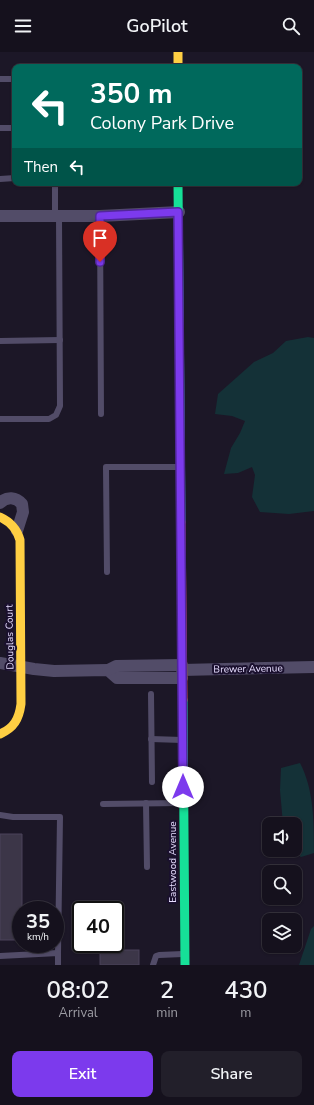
<!DOCTYPE html>
<html lang="en">
<head>
<meta charset="utf-8">
<style>
  body { margin:0; font-family:"Nunito Sans",sans-serif; background:#221f2a; color:#f1f3f6; height:100vh; display:flex; flex-direction:column; font-size:15px; white-space:nowrap }
  * { box-sizing:border-box; margin:0 }
  p { font-size:13px; color:#9d9da4 }
  .icon { flex:none; width:22px; height:22px; fill:none; stroke:currentColor; stroke-width:2; stroke-linecap:round; stroke-linejoin:round }
  .map { position:relative; height:913px; overflow:hidden }
  .sheet { display:flex; flex-direction:column; background:#15111d; flex:1 }
  .sheet>* { flex:none }
  .banner { position:absolute; left:12px; top:12px; width:290px; height:122px; border-radius:8px; box-shadow:0 1px 3px #0004,0 0 0 1px #34313b; background:#00695c; color:#fff; overflow:hidden }
  .controls { position:absolute; left:262px; top:765px; display:grid; gap:8px }
  .controls a { display:grid; place-items:center; width:40px; height:40px; border-radius:8px; background:#15111d; box-shadow:0 1px 3px #0004,0 0 0 1px #34313b; font-size:20px }
  .speed { position:absolute; left:12px; top:849px; display:flex; gap:8px; font-size:20px; font-weight:700; text-align:center }
  .speed>* { display:grid; place-content:center; width:52px; height:52px; border-radius:50%; background:#15111d; box-shadow:0 1px 3px #0004,0 0 0 1px #34313b; line-height:1 }
  .speed small { font-size:10px; font-weight:400 }
  .speed .limit { border:2px solid #111; border-radius:6px; background:#fff; color:#111 }
  .pin { position:absolute; display:grid; place-items:center; width:34px; height:34px; color:#fff; margin:-41px -17px; border-radius:50% 50% 50% 0; rotate:-45deg; box-shadow:0 0 4px #0007 }
  .pin .icon { rotate:45deg }
  .me { position:absolute; width:44px; margin:-22px; rotate:0deg; stroke-linejoin:round; filter:drop-shadow(0 0 3px #0008) }
  .turn { display:flex; align-items:center; gap:14px; height:84px; padding:0 12px; font-size:18px }
  .turn .icon { width:52px; height:52px; stroke-width:2.5 }
  .turn b { display:block; font-size:28px; line-height:34px }
  .then { display:flex; align-items:center; height:38px; padding:0 12px; background:#0003; gap:8px; font-size:15px }
  .eta { display:flex; justify-content:space-evenly; align-items:center; height:68px; text-align:center }
  .eta b { font-size:24px; font-weight:600; line-height:28px }
  .action { display:flex; gap:8px; margin-top:auto; padding:8px 12px }
  .action a { flex:1; height:46px; border-radius:8px; background:#7c3aed; color:#fff; font-size:16px; font-weight:600; line-height:46px; text-align:center }
  .action a+a { background:#221f2a; color:#f1f3f6 }
  header { display:flex; justify-content:space-between; align-items:center; height:52px; padding:0 12px; background:#15111d; font-size:18px; font-weight:600 }
  .map>svg:first-child { display:block }
  .green { fill:#143137 }
  .building { fill:#3c3648; stroke:#4a425a }
  .lines { fill:none; stroke-linecap:round; stroke-linejoin:round }
  .lane { stroke:#524c68; stroke-width:6 }
  .street { stroke:#524c68; stroke-width:12 }
  .fast { stroke:#16e098; stroke-width:9 }
  .slow { stroke:#ffcf43; stroke-width:9 }
  .jam { stroke:#f24e42; stroke-width:9 }
  .route-casing { stroke:#51269a; stroke-width:10 }
  .route { stroke:#7c3aed; stroke-width:7 }
  .labels { text-anchor:middle; dominant-baseline:central; stroke-width:4; stroke-linejoin:round; paint-order:stroke }
  .street-label { font-size:10px; fill:#e7deff; stroke:#1a102e }
</style>
</head>
<body>
<header><svg class="icon" aria-label="menu" viewBox="0 0 24 24"><path d="M4 6h16M4 12h16M4 18h16"/></svg>GoPilot<svg class="icon" aria-label="search" viewBox="0 0 24 24"><circle cx="10" cy="10" r="6"/><path d="M15 15l6 6"/></svg></header>
<div class="map">
<svg width="314" height="913" viewBox="0 0 314 913">
  <rect width="100%" height="100%" fill="#1c1727"/>
  <g class="green">
    <polygon points="308,285 314,286 314,459 289,462 260,460 252,445 255,423 252,415 238,421 224,422 231,396 240,381 245,369 232,364 215,362 218,342 254,310 273,301 286,289"/>
    <path d="M300,711C314,738 314,770 314,801L301,805L291,798H295V772H283L280,738L281,716Z"/>
    <polygon points="314,874 314,913 299,913 311,877"/>
  </g>
  <g class="building">
    <polygon points="0,782 22,782 22,858 21,858 21,888 0,888"/>
    <rect x="100" y="898" width="39" height="15"/>
  </g>
  <g class="lines">
    <g class="lane">
      <polyline points="0,27 15,27"/>
      <polyline points="0,76 15,76"/>
      <polyline points="0,127 15,126"/>
      <polyline points="55,164 55,131"/>
      <polyline points="100,164 101,362"/>
      <polyline points="0,289 60,288"/>
      <polyline points="0,367 49,367 56,363 60,354 59,164"/>
      <polyline points="107,520 106,415 179,415"/>
      <polyline points="151,642 152,730"/>
      <polyline points="151,687 182,688"/>
      <polyline points="146,751 147,815"/>
      <polyline points="103,752 181,751"/>
      <polyline points="0,763 13,765 60,765 58,901"/>
      <polyline points="0,904 58,901 58,913"/>
      <polyline points="153,913 156,904 159,903 183,902"/>
    </g>
    <g class="street">
      <polyline points="0,164 100,164 179,160"/>
      <path d="M0,451C7,444 16,445 22,452L23,460L17,479"/>
      <polyline points="0,611 34,617 54,619 108,618 117,626 182,626"/>
      <polyline points="108,618 116,614 182,613"/>
      <polyline points="182,618 314,615"/>
    </g>
    <g class="fast">
      <polyline points="178,131 181,470"/>
      <polyline points="183,648 185,913"/>
    </g>
    <g class="slow">
      <polyline points="178,0 178,15"/>
      <path d="M0,465C11,470 17,477 20,488L21,652C19,667 14,676 0,682"/>
    </g>
    <polyline class="jam" points="181,470 183,648"/>
  </g>
  <g class="lines">
    <defs>
      <polyline id="route" points="100,210 100,164 178,160 183,735"/>
    </defs>
    <use href="#route" class="route-casing"/>
    <use href="#route" class="route"/>
  </g>
  <g class="labels">
    <g class="street-label">
      <text transform="translate(10 585) rotate(-91)">Douglas Court</text>
      <text transform="translate(248 617) rotate(-1)">Brewer Avenue</text>
      <text transform="translate(173 810) rotate(-90)">Eastwood Avenue</text>
    </g>
  </g>
</svg>
<div class="controls">
<a><svg class="icon" aria-label="sound" viewBox="0 0 24 24"><path d="M4 9h4l5-4v14l-5-4H4zM17 9q2 3 0 6"/></svg></a>
<a><svg class="icon" aria-label="search" viewBox="0 0 24 24"><circle cx="10" cy="10" r="6"/><path d="M15 15l6 6"/></svg></a>
<a><svg class="icon" aria-label="layers" viewBox="0 0 24 24"><path d="M12 4l9 5-9 5-9-5zM3 14l9 5 9-5"/></svg></a>
</div>
<div class="speed"><div>35<small>km/h</small></div><div class="limit">40</div></div>
<div class="pin" style="left:100px;top:210px;background:#d93025"><svg class="icon" aria-label="arrive" viewBox="0 0 24 24"><path d="M6 21V4h12l-3 4 3 4H6"/></svg></div>
<svg class="me" style="left:183px;top:735px" viewBox="-20 -20 40 40"><circle r="19" fill="#fff"/><path d="M0-13L10 11 0 6-10 11z" fill="#7c3aed"/></svg>
<div class="banner">
<div class="turn"><svg class="icon" aria-label="left" viewBox="0 0 24 24"><path d="M17 20v-9H6M10 6l-5 5 5 5"/></svg><div><b>350 m</b>Colony Park Drive</div></div>
<div class="then">Then<svg class="icon" aria-label="left" viewBox="0 0 24 24"><path d="M17 20v-9H6M10 6l-5 5 5 5"/></svg></div>
</div>
</div>
<section class="sheet">
<div class="eta">
<div><b>08:02</b><p>Arrival</p></div>
<div><b>2</b><p>min</p></div>
<div><b>430</b><p>m</p></div>
</div>
<div class="action"><a>Exit</a><a>Share</a></div>
</section>
</body>
</html>
